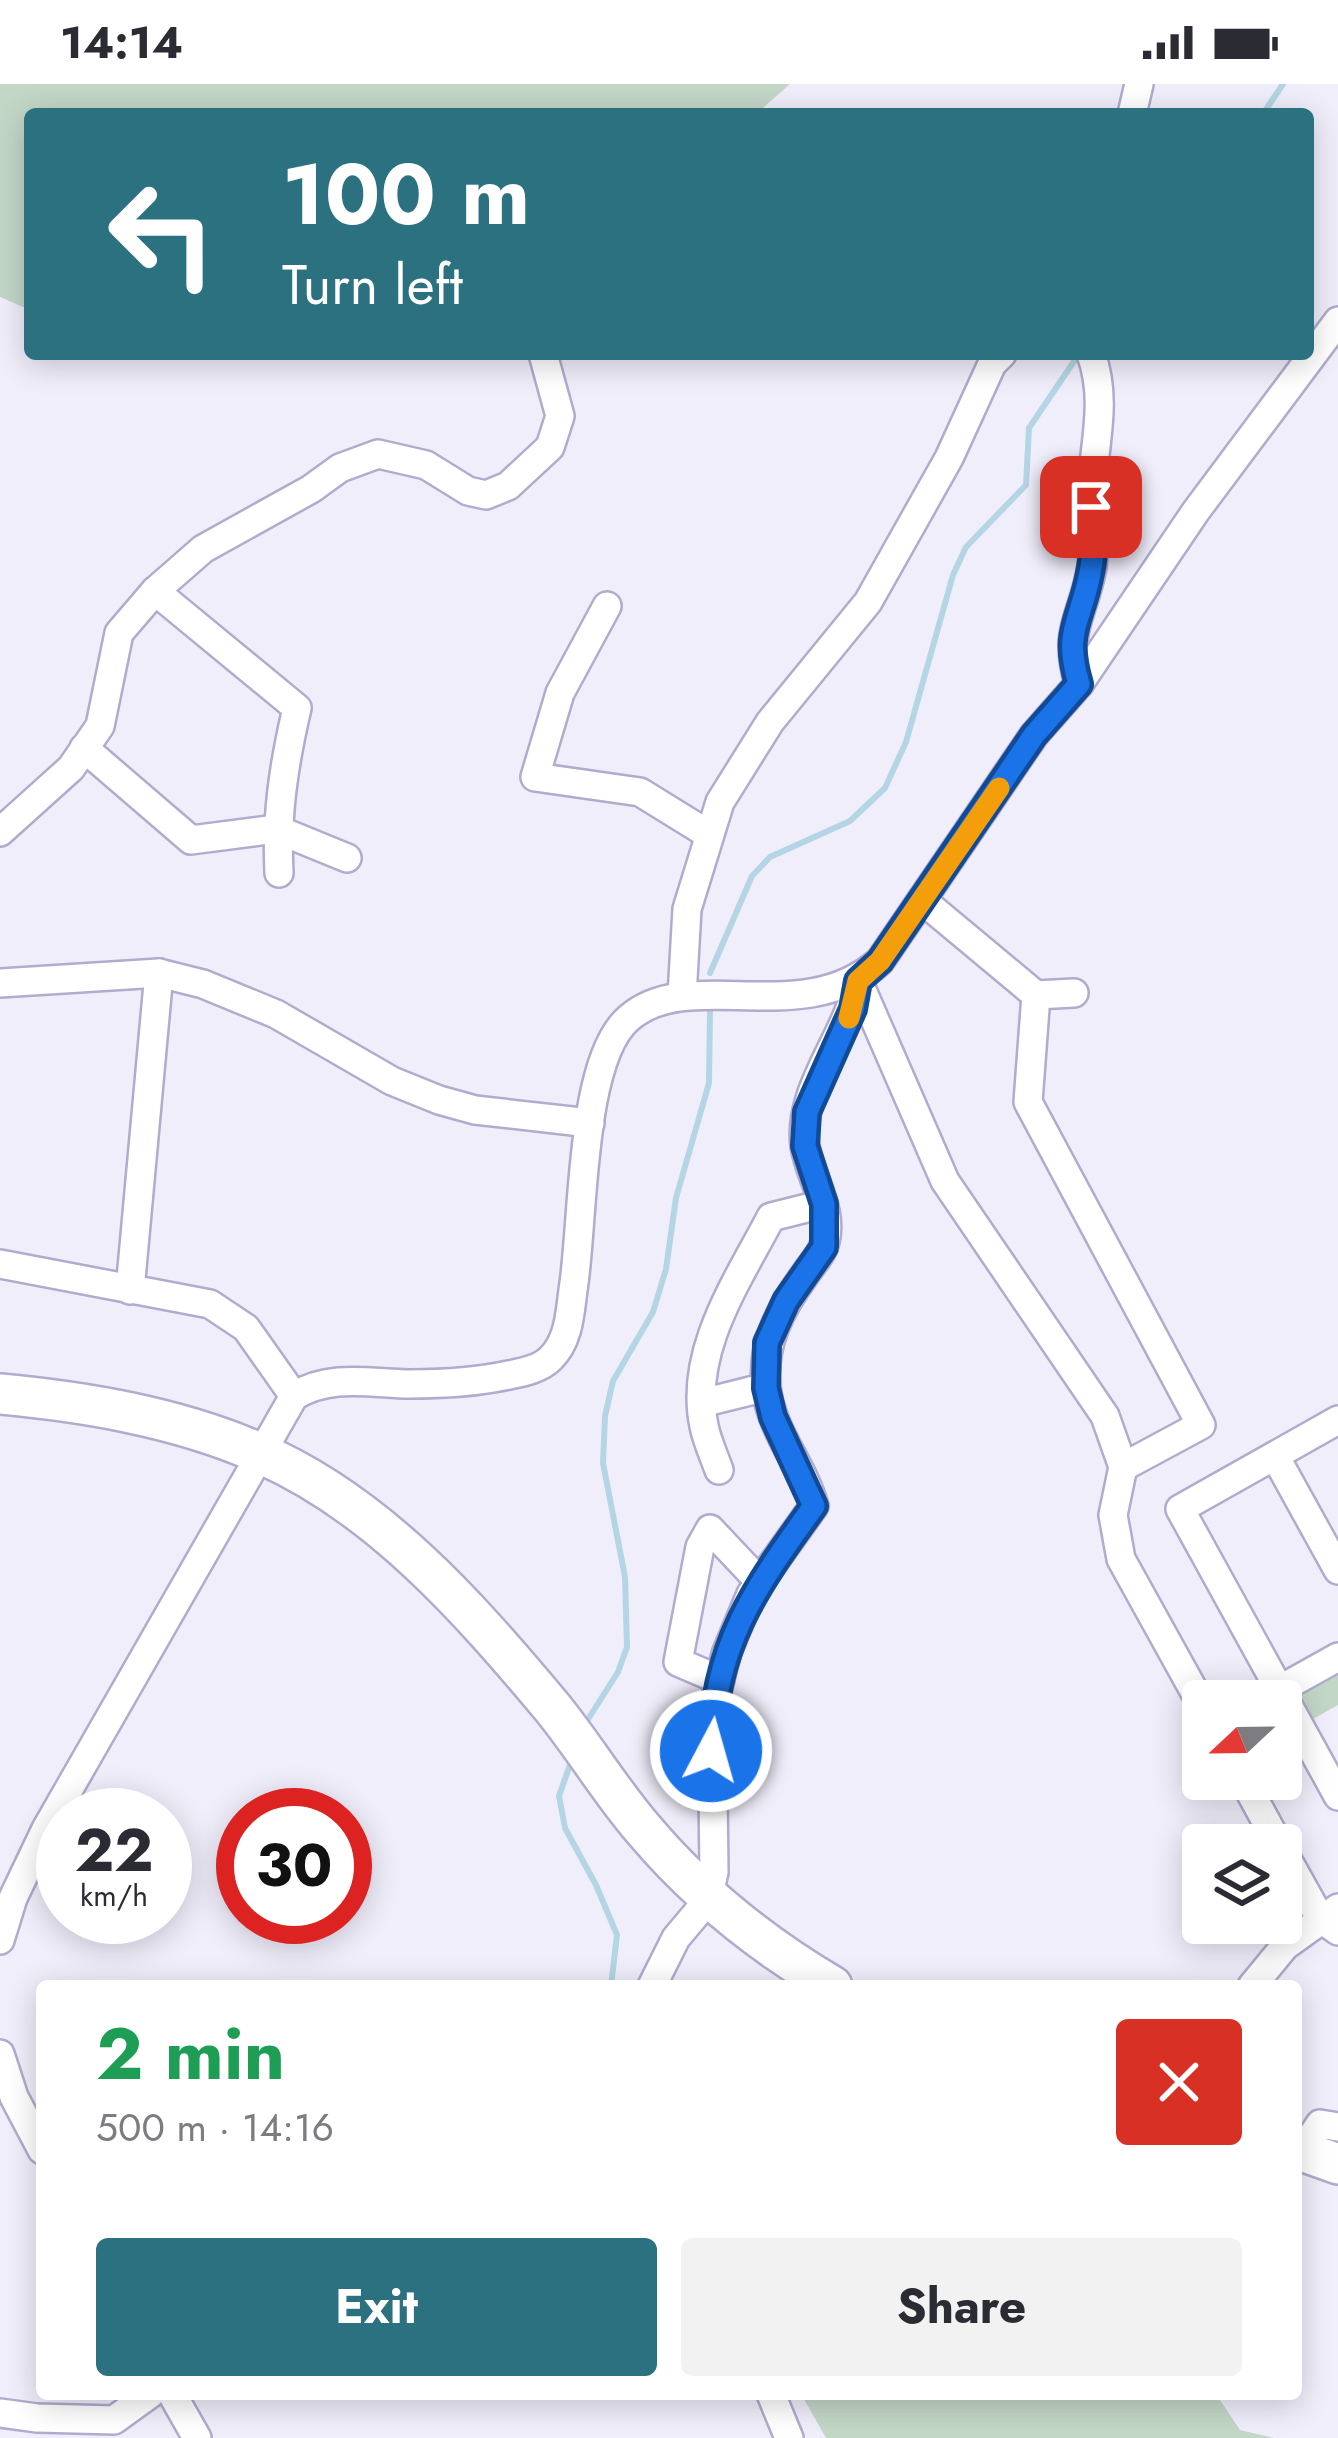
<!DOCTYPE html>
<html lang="en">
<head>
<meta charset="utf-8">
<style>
  body { margin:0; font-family:Jost,sans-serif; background:#f2f2f3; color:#2b2b33; height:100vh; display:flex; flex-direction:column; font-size:45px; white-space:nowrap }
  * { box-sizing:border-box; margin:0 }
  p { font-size:39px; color:#7c7c81 }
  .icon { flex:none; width:66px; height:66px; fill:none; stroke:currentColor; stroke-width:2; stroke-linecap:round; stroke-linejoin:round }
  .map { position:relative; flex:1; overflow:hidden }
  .side { position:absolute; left:36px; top:1896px; width:1266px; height:420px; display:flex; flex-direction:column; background:#fff; border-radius:12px; box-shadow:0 6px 30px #0003 }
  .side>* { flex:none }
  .top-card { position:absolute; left:24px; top:24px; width:1290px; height:252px; border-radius:12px; box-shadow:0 6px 30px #0003; background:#2c7180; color:#fff; overflow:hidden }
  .needle { width:78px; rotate:248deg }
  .tools { position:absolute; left:1182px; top:1596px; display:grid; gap:24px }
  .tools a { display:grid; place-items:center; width:120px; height:120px; border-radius:12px; background:#fff; box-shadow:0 6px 30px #0003; font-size:60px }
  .speed { position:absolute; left:36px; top:1704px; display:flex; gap:24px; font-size:60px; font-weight:700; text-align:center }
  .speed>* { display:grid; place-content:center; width:156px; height:156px; border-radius:50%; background:#fff; box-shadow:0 6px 30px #0003; line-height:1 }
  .speed small { font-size:30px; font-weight:400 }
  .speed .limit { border:18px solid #d22; background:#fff; color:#111 }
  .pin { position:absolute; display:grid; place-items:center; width:102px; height:102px; color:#fff; margin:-51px; border-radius:24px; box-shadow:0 6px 18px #0006 }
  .me { position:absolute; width:132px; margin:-66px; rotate:6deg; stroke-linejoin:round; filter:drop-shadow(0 0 9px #0008) }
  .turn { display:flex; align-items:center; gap:42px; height:252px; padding:0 60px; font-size:54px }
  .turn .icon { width:156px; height:156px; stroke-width:2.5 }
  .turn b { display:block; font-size:84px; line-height:102px }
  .round { display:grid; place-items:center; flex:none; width:126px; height:126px; border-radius:12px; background:#f2f2f3 }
  .summary { display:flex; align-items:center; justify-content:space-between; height:204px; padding:0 60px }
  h1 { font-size:72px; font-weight:700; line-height:90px; color:#1e9e55 }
  .cta { display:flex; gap:24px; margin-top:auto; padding:24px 60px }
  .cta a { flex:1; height:138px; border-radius:12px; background:#2c7180; color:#fff; font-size:48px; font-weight:700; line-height:138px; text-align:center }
  .cta a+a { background:#f2f2f3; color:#2b2b33 }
  .status { display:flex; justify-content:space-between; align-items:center; height:84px; padding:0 60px; background:#fff; direction:ltr }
  .status svg { height:33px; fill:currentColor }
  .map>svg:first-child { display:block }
  .green { fill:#c3d7c7 }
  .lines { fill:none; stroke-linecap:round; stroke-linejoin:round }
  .stream { stroke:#b4d5e3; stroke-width:6 }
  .minor-casing { stroke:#b2abcd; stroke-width:32 }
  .highway-casing { stroke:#b2abcd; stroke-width:44 }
  .minor { stroke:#fff; stroke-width:27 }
  .highway { stroke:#fff; stroke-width:39 }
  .route-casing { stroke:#114b97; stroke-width:30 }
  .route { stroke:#1a73e8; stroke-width:21 }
  .slow { stroke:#f59e0b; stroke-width:21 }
</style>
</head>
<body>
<div class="status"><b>14:14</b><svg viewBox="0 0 49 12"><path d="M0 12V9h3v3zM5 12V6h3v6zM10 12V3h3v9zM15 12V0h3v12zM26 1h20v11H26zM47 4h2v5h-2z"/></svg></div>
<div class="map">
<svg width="1338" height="2354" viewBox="0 0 1338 2354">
  <rect width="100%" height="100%" fill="#f1eefc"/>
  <g class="green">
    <polygon points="0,0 790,0 756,30 30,30 30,226 0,213"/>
    <polygon points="1338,1582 1338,1621 1306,1639 1289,1609"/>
    <polygon points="801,2310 1216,2310 1240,2346 1274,2354 826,2354"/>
  </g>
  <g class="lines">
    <g class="stream">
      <polyline points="1263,30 1283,0"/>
      <polyline points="710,889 752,792 770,773 850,737 885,704 906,658 953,491 966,463 1026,401 1029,344 1079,270"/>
      <polyline points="585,1640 618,1588 627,1563 625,1493 603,1379 605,1332 613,1297 653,1228 666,1185 676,1114 709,999 710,927"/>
      <polyline points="572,1675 559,1712 565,1744 596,1801 617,1851 611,1902"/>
    </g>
    <defs>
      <g id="minor">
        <polyline points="1132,30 1139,0"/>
        <path d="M155,507L297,624C284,680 276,731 279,789"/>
        <polyline points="607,522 560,609 535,693 640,708 708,750"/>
        <path d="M1079,600C1063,544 1083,534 1092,483C1095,460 1090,440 1091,418C1092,366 1109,319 1091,270"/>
        <polyline points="84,664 191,756 276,745 347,774"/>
        <polyline points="0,748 71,684 100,642 119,549 155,507 203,465 311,405 340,384 378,370 426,381 468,407 486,411 508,402 550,363 560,332 543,270"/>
        <polyline points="922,816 1036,911 1074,909"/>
        <polyline points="858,897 945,1097 1105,1332 1123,1383 1113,1431 1121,1475 1203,1623"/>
        <polyline points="0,899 159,889 203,900 276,930 392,997 439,1016 475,1026 590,1039"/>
        <polyline points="1036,911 1028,1018 1201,1341 1123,1383"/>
        <polyline points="682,912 687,825 720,718 770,638 868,518 949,374 992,280 1002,270"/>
        <polyline points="0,1180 210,1220 246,1244 294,1312"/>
        <polyline points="130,1206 159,889"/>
        <polyline points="702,1319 766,1303"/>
        <polyline points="1338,1336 1180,1425 1338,1712"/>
        <polyline points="1275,1372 1338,1486"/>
        <path d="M719,1386C714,1372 707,1357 704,1342C688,1267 739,1195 771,1133L823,1120"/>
        <polyline points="720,1596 678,1578 700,1463 710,1445 760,1498"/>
        <polyline points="1259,1617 1338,1573"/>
        <polyline points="1243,1695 1279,1761"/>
        <polyline points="1281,1764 1320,1834 1338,1847"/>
        <path d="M0,1856L13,1814L46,1745L294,1312C330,1290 369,1299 409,1300C442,1300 477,1298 509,1291C524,1288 540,1285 551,1274C569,1256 570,1229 573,1206C584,1139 579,976 629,934C690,881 802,947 880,877L1034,651L1079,600L1196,427L1338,237"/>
        <path d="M652,1902L676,1854L708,1816L714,1788L712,1629L726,1570L751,1510L814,1422C803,1381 770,1346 766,1302C762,1260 780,1225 804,1192C810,1182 821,1172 824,1161C835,1126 810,1095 805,1062C797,1005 848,952 858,897"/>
        <polyline points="1252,1902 1285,1862 1338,1824"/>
        <polyline points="0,1970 14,2013 42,2066"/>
        <polyline points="1302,2067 1320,2040 1338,2043"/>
        <polyline points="172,2310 197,2354"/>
        <polyline points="771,2310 789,2354"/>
        <polyline points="0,2329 37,2334 114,2336 150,2310"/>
      </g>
      <g id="highway">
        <path d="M0,1310C86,1318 176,1333 257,1368C377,1419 469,1524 551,1622C584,1662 610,1707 644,1746C698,1810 759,1859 832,1902"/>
        <polyline points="1296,2065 1338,2080"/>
      </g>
    </defs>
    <use href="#minor" class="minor-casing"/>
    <use href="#highway" class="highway-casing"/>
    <use href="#minor" class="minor"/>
    <use href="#highway" class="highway"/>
  </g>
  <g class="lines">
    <defs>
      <path id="route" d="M711,1667C714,1561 754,1505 814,1422L773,1333L766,1304L767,1259L786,1217L824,1163V1120L805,1062L807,1028L853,925L858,897L880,877L1034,651L1079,600C1063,546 1081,538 1090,489C1095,466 1093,446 1091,423"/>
    </defs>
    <use href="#route" class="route-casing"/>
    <use href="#route" class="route"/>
    <polyline class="slow" points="849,934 858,897 880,877 999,704"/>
  </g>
</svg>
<div class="tools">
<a><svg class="needle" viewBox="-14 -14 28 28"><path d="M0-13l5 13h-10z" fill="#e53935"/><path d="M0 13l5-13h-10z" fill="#7c7c81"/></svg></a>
<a><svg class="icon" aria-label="layers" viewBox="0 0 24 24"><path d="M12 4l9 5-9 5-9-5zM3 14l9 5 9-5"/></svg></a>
</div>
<div class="speed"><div>22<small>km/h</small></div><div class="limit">30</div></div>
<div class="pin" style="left:1091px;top:423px;background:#d93025"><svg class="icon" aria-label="arrive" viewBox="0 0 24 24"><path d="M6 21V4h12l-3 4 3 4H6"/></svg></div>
<svg class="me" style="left:711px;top:1667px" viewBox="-20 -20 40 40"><circle r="17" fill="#1a73e8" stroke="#fff" stroke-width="3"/><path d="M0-11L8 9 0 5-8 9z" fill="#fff"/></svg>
<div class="top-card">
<div class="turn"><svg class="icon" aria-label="left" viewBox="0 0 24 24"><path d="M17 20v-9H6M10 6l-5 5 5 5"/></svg><div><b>100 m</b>Turn left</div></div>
</div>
<section class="side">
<div class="summary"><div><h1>2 min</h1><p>500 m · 14:16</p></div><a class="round" style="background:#d93025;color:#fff"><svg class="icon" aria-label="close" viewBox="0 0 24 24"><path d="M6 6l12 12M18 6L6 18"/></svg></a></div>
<div class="cta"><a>Exit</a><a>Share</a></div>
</section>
</div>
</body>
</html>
